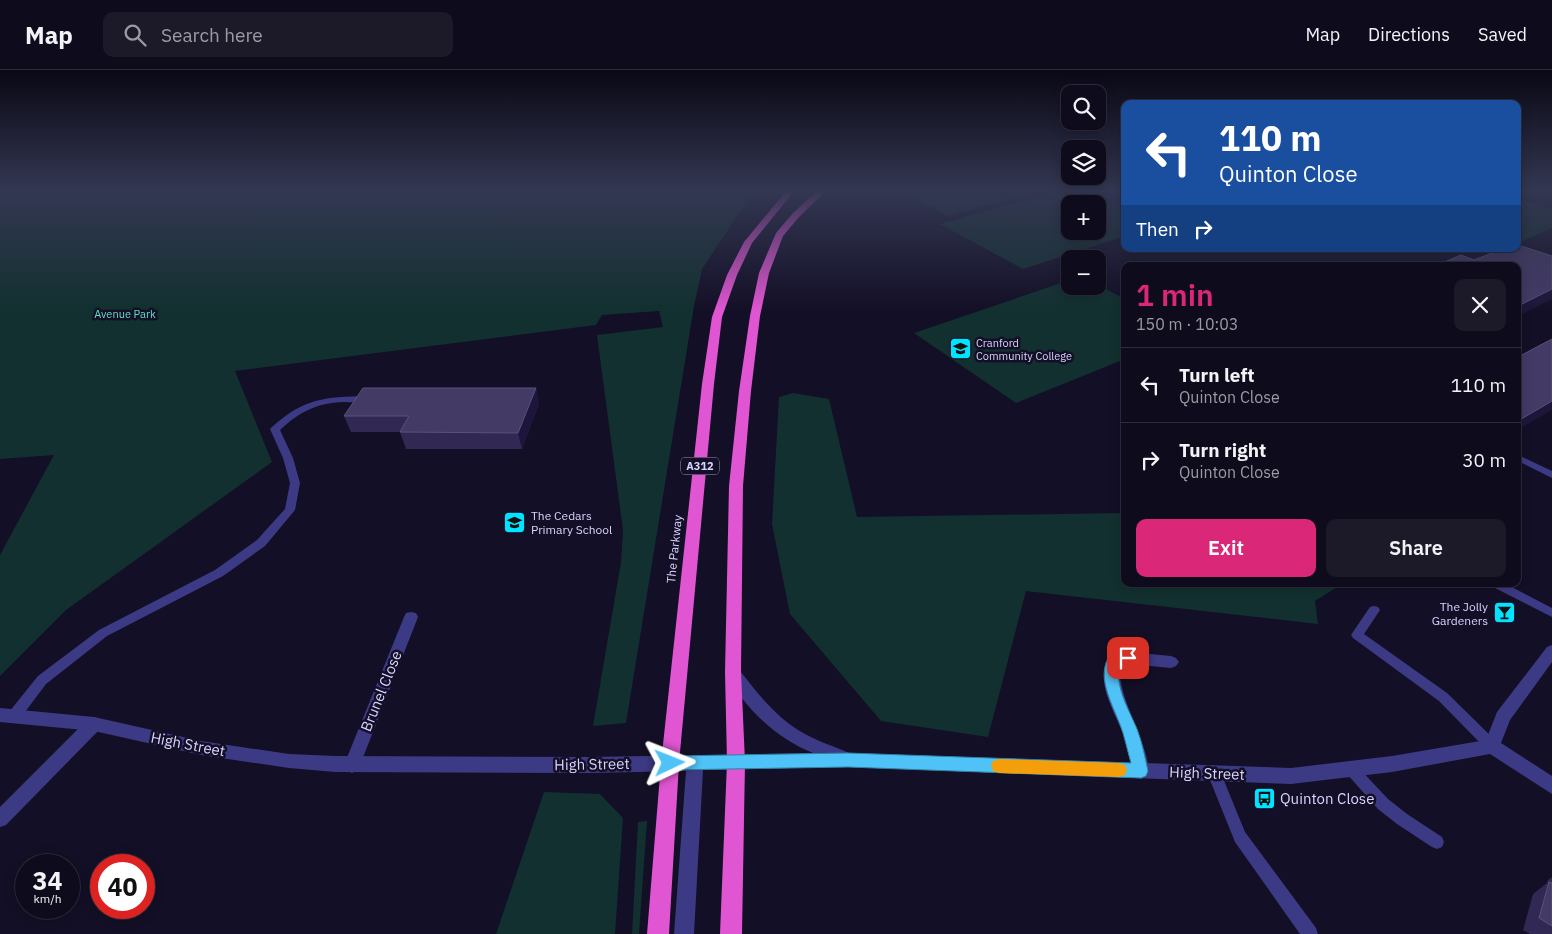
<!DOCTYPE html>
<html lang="en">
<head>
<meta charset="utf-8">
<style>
  body { margin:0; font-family:"IBM Plex Sans",sans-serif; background:#1c1929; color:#f1f3f6; height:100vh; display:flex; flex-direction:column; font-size:19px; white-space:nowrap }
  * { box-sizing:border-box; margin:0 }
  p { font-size:16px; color:#9b9ba3 }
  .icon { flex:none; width:28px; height:28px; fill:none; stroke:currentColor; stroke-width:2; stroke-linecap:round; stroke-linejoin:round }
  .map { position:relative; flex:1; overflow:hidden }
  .drawer { position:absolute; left:1121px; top:192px; width:400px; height:325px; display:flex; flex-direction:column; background:#0e0b1c; border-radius:10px; box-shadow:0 2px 12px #0003,0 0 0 1px #2e2b3b }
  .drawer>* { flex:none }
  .top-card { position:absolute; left:1121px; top:30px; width:400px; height:152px; border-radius:10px; box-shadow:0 2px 12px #0003,0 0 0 1px #2e2b3b; background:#1a4fa0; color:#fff; overflow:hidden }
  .buttons { position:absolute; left:1061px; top:15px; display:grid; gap:10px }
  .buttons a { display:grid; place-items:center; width:45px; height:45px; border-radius:10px; background:#0e0b1c; box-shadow:0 2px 12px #0003,0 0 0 1px #2e2b3b; font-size:25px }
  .speed { position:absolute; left:15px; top:784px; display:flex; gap:10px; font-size:25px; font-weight:700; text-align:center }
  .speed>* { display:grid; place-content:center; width:65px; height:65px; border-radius:50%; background:#0e0b1c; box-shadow:0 2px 12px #0003,0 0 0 1px #2e2b3b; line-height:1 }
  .speed small { font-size:12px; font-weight:400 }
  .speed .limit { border:8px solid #d22; background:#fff; color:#111 }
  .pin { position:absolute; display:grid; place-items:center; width:42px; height:42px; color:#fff; margin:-21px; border-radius:10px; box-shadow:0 2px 8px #0006 }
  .me { position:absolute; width:55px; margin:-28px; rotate:88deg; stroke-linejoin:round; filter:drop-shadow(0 0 4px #0008) }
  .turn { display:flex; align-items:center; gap:18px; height:105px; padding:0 15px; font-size:22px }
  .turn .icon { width:65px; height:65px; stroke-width:2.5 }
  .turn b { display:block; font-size:35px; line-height:42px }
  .then { display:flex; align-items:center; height:48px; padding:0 15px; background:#0003; gap:10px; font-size:19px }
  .round { display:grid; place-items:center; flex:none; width:52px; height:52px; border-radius:10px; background:#1c1929 }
  .summary { display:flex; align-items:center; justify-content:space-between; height:85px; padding:0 15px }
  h1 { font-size:30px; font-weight:600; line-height:38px; color:#db2777 }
  .action { display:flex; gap:10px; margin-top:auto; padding:10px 15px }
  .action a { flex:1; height:58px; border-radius:10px; background:#db2777; color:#fff; font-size:20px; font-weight:600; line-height:58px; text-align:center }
  .action a+a { background:#1c1929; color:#f1f3f6 }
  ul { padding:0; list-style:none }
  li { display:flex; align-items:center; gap:15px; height:75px; padding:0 15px; border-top:1px solid #2e2b3b }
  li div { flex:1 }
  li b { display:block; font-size:19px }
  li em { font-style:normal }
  header { display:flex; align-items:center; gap:30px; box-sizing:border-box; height:70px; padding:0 25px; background:#0e0b1c; border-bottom:1px solid #2e2b3b }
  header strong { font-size:24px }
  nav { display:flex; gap:28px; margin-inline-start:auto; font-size:18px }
  .search { width:350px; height:45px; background:#1c1929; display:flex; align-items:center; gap:12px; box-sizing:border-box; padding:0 18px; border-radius:10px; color:#9b9ba3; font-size:19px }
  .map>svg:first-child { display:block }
  .green { fill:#12302f; fill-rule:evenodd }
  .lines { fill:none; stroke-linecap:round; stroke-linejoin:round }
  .service { fill:#3d3a85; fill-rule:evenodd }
  .minor { fill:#3d3a85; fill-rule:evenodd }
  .tertiary { fill:#3d3a85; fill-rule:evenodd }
  .trunk { fill:#e055d1; fill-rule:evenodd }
  .wall { fill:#312854 }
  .shaded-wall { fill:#1d163a }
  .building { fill:#433a66; stroke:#5a527e }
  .route { fill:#4fc3f7; stroke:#337fa1 }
  .slow { fill:#f59e0b }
  .labels { text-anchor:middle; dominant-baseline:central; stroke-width:5; stroke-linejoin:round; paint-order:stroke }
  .far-park-label { font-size:11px; fill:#5fe0c0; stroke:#130f26 }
  .far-poi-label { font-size:11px; fill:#d9d4ff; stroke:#130f26; text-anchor:start }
  .shield { fill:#130f26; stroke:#9e99be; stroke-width:1 }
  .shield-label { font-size:11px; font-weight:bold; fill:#d9d4ff }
  .poi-label { font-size:12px; fill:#d9d4ff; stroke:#130f26; text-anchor:start }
  .street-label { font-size:12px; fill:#d9d4ff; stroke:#130f26 }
  .near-street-label { font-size:15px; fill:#d9d4ff; stroke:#130f26 }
  .near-poi-label { font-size:15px; fill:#d9d4ff; stroke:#130f26; text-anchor:start }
</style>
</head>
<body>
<header>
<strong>Map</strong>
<div class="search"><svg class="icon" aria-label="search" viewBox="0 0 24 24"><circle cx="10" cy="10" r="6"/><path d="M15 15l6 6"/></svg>Search here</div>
<nav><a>Map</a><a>Directions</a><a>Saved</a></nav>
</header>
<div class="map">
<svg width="1552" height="864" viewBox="0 0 1552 864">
  <rect width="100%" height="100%" fill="#130f26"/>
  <g class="green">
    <polygon points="0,120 757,120 751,125 702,199 694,236 626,653 593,656 621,492 623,460 597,265 663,257 659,241 602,245 596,255 235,301 272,392 66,540 0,606 0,485 54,385 0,389"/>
    <polygon points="897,120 1041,120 948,146"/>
    <path d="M1062,120H1084L1125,138V166L1023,199L940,154ZM1070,134H1098V161H1070Z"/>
    <polygon points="1518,128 1552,139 1552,158 1518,173"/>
    <polygon points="1070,210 1070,216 1098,215 1125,229 1125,289 1016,333 914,263"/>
    <polygon points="793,323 829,329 857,447 1125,443 1125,514 1342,514 1315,531 1318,554 1026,521 988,667 881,651 790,544 772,454 779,327"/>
    <polygon points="544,722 600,724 623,748 615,864 496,864"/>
    <polygon points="647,751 639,864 632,864 638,752"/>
  </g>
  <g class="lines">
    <g class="service">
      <path d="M367,326L370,327L371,329L370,331C361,333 352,332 343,332C317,333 299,342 280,360L293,388L300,413L295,440L265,476L223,506L107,566L46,614L19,650L14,651L9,650L8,646L9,642L38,606L99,560L215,500L257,470L285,439L290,413L283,388L270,359L272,357C304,328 325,327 367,326Z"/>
      <polygon points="1518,385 1552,401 1552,408 1518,391"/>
      <polygon points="1492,514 1506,514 1552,538 1552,547 1493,517"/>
      <polygon points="1374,536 1378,537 1380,540 1364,564 1447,623 1497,672 1499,676 1497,680 1492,682 1487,680 1439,631 1353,568 1351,565 1353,562 1370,537"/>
      <polygon points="1352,694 1357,696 1388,729 1407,744 1442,767 1444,772 1442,777 1437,779 1432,777 1397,754 1378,739 1347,704 1345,700 1347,696"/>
      <polygon points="1215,699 1220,701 1245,762 1316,858 1318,864 1300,864 1235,772 1208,705 1210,701"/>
    </g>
    <g class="minor">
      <polygon points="411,542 416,543 418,547 360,695 358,700 352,703 346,700 344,695 404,547 406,543"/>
      <path d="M1129,582L1171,586L1176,588L1179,592L1176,596L1171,598L1129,594L1120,596C1116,628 1156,686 1147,706L1141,709L1135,706C1130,695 1128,681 1125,669C1117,645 1094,613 1108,588Z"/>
      <polygon points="94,647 100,649 102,654 100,659 6,755 0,757 0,737 88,649"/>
    </g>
    <path class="tertiary" d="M1552,575V592L1510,650L1501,673L1552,706V724L1490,684L1392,702L1291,714L848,697L703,700L694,864H674L686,701L589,703L335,702L289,698L201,685L94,661L0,652V638L94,647L201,671L289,684L335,686L589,687L813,683C776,668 744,638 725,602L728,598L733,596L738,598C757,623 777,649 805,664C819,672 834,676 849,683L1291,698L1392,686L1486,670L1497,642L1547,577Z"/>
    <g class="trunk">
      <polygon points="787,120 795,120 752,173 737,205 722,247 714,314 679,693 669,864 647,864 661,693 702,314 712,247 727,205 744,172"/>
      <polygon points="818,120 827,120 799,147 783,166 769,203 760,246 751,321 743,416 741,602 745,692 742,864 720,864 727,692 725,602 729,416 739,321 750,246 759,203 776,163 793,143"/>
    </g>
  </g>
  <g class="wall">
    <polygon points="536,318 539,334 522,379 406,379 400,362 351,362 344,346"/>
    <polygon points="1552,807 1552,864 1530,864 1523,860 1533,824 1547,813 1548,810"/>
  </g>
  <g class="shaded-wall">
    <polygon points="1552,219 1552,229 1518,246 1518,236"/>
    <polygon points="536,318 539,334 522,379 518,363"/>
    <polygon points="1552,331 1552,340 1518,360 1518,351"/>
  </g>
  <g class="building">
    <polygon points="1518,175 1552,186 1552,219 1518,236 1518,196 1435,196 1461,185 1474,190 1502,179 1518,179"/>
    <polygon points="1552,269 1552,331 1518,351 1518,287"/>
    <polygon points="363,318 536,318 518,363 400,362 409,346 344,346"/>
    <polygon points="1549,812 1552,813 1552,856 1539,848"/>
  </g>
  <linearGradient id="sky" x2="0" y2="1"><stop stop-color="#0a0815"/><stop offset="0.5" stop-color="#333752"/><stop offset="1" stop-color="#333752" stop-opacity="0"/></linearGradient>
  <rect width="1552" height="241" fill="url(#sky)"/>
  <path class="route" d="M1128,582L1133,584L1135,588L1133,591L1119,595C1115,617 1129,640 1137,659C1142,672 1145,687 1148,701L1146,706L1141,708L848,697L670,700L664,698L662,693L664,688L670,686L848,683L1131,693C1128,683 1126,673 1123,663C1116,640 1096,611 1108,588Z"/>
  <polygon class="slow" points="999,689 1119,693 1125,695 1127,700 1125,705 1119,707 999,703 993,701 991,696 993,691"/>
  <defs>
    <symbol id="school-square" viewBox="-11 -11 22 22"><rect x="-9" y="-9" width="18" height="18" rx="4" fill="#00e5ff" stroke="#130f26"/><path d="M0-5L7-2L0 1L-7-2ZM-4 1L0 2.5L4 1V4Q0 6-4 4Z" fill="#111"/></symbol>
    <symbol id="bar-square" viewBox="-11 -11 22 22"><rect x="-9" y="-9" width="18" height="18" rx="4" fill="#00e5ff" stroke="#130f26"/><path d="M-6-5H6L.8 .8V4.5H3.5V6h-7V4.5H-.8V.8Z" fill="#111"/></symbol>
    <symbol id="bus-square" viewBox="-11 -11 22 22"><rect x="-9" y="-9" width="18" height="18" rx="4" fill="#00e5ff" stroke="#130f26"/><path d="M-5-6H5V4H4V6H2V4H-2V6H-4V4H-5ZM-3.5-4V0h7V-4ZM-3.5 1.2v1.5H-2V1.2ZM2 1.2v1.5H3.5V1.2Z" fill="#111"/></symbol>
  </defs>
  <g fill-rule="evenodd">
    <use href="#school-square" x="948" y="266" width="25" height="25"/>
    <use href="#school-square" x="502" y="440" width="25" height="25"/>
    <use href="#bar-square" x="1492" y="530" width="25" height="25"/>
    <use href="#bus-square" x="1252" y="716" width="25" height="25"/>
  </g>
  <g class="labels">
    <g class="far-park-label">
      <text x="125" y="244">Avenue Park</text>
    </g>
    <g class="far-poi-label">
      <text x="976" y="273">Cranford<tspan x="976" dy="13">Community College</tspan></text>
    </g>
    <rect class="shield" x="681" y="387.5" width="38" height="17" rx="4"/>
    <g class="shield-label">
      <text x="700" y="396">A312</text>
    </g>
    <g class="poi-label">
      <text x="531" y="445">The Cedars<tspan x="531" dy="14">Primary School</tspan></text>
      <text x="1488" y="536" text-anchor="end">The Jolly<tspan x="1488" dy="14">Gardeners</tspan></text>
    </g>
    <g class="street-label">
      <text transform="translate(674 479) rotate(-84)">The Parkway</text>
    </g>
    <g class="near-street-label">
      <text transform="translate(381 621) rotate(-68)">Brunel Close</text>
      <text transform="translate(188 674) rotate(11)">High Street</text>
      <text transform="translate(592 694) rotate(-1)">High Street</text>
      <text transform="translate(1207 703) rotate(2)">High Street</text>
    </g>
    <g class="near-poi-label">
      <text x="1280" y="728">Quinton Close</text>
    </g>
  </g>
</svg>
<div class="buttons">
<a><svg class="icon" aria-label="search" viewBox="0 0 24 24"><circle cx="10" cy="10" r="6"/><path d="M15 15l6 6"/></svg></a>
<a><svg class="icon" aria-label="layers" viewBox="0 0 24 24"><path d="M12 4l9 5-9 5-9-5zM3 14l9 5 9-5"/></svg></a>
<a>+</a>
<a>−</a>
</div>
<div class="speed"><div>34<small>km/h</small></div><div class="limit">40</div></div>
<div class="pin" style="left:1128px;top:588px;background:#d93025"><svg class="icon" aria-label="arrive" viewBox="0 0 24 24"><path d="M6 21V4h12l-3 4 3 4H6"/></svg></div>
<svg class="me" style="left:670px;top:693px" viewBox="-20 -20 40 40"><path d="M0-17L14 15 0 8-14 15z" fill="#4fc3f7" stroke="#fff" stroke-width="4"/></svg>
<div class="top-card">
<div class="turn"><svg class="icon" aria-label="left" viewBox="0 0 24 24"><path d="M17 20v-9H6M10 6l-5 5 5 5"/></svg><div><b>110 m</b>Quinton Close</div></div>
<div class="then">Then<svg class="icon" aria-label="right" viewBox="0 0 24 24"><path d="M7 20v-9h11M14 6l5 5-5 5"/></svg></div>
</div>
<section class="drawer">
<div class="summary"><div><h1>1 min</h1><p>150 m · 10:03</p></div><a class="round"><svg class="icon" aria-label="close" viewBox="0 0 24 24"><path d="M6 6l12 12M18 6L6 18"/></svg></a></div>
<ul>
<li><svg class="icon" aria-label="left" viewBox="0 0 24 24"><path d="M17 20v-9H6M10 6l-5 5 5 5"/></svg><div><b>Turn left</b><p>Quinton Close</p></div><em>110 m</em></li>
<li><svg class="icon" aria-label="right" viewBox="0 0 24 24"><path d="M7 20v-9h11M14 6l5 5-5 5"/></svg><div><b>Turn right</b><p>Quinton Close</p></div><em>30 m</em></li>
</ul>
<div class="action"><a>Exit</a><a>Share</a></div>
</section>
</div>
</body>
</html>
